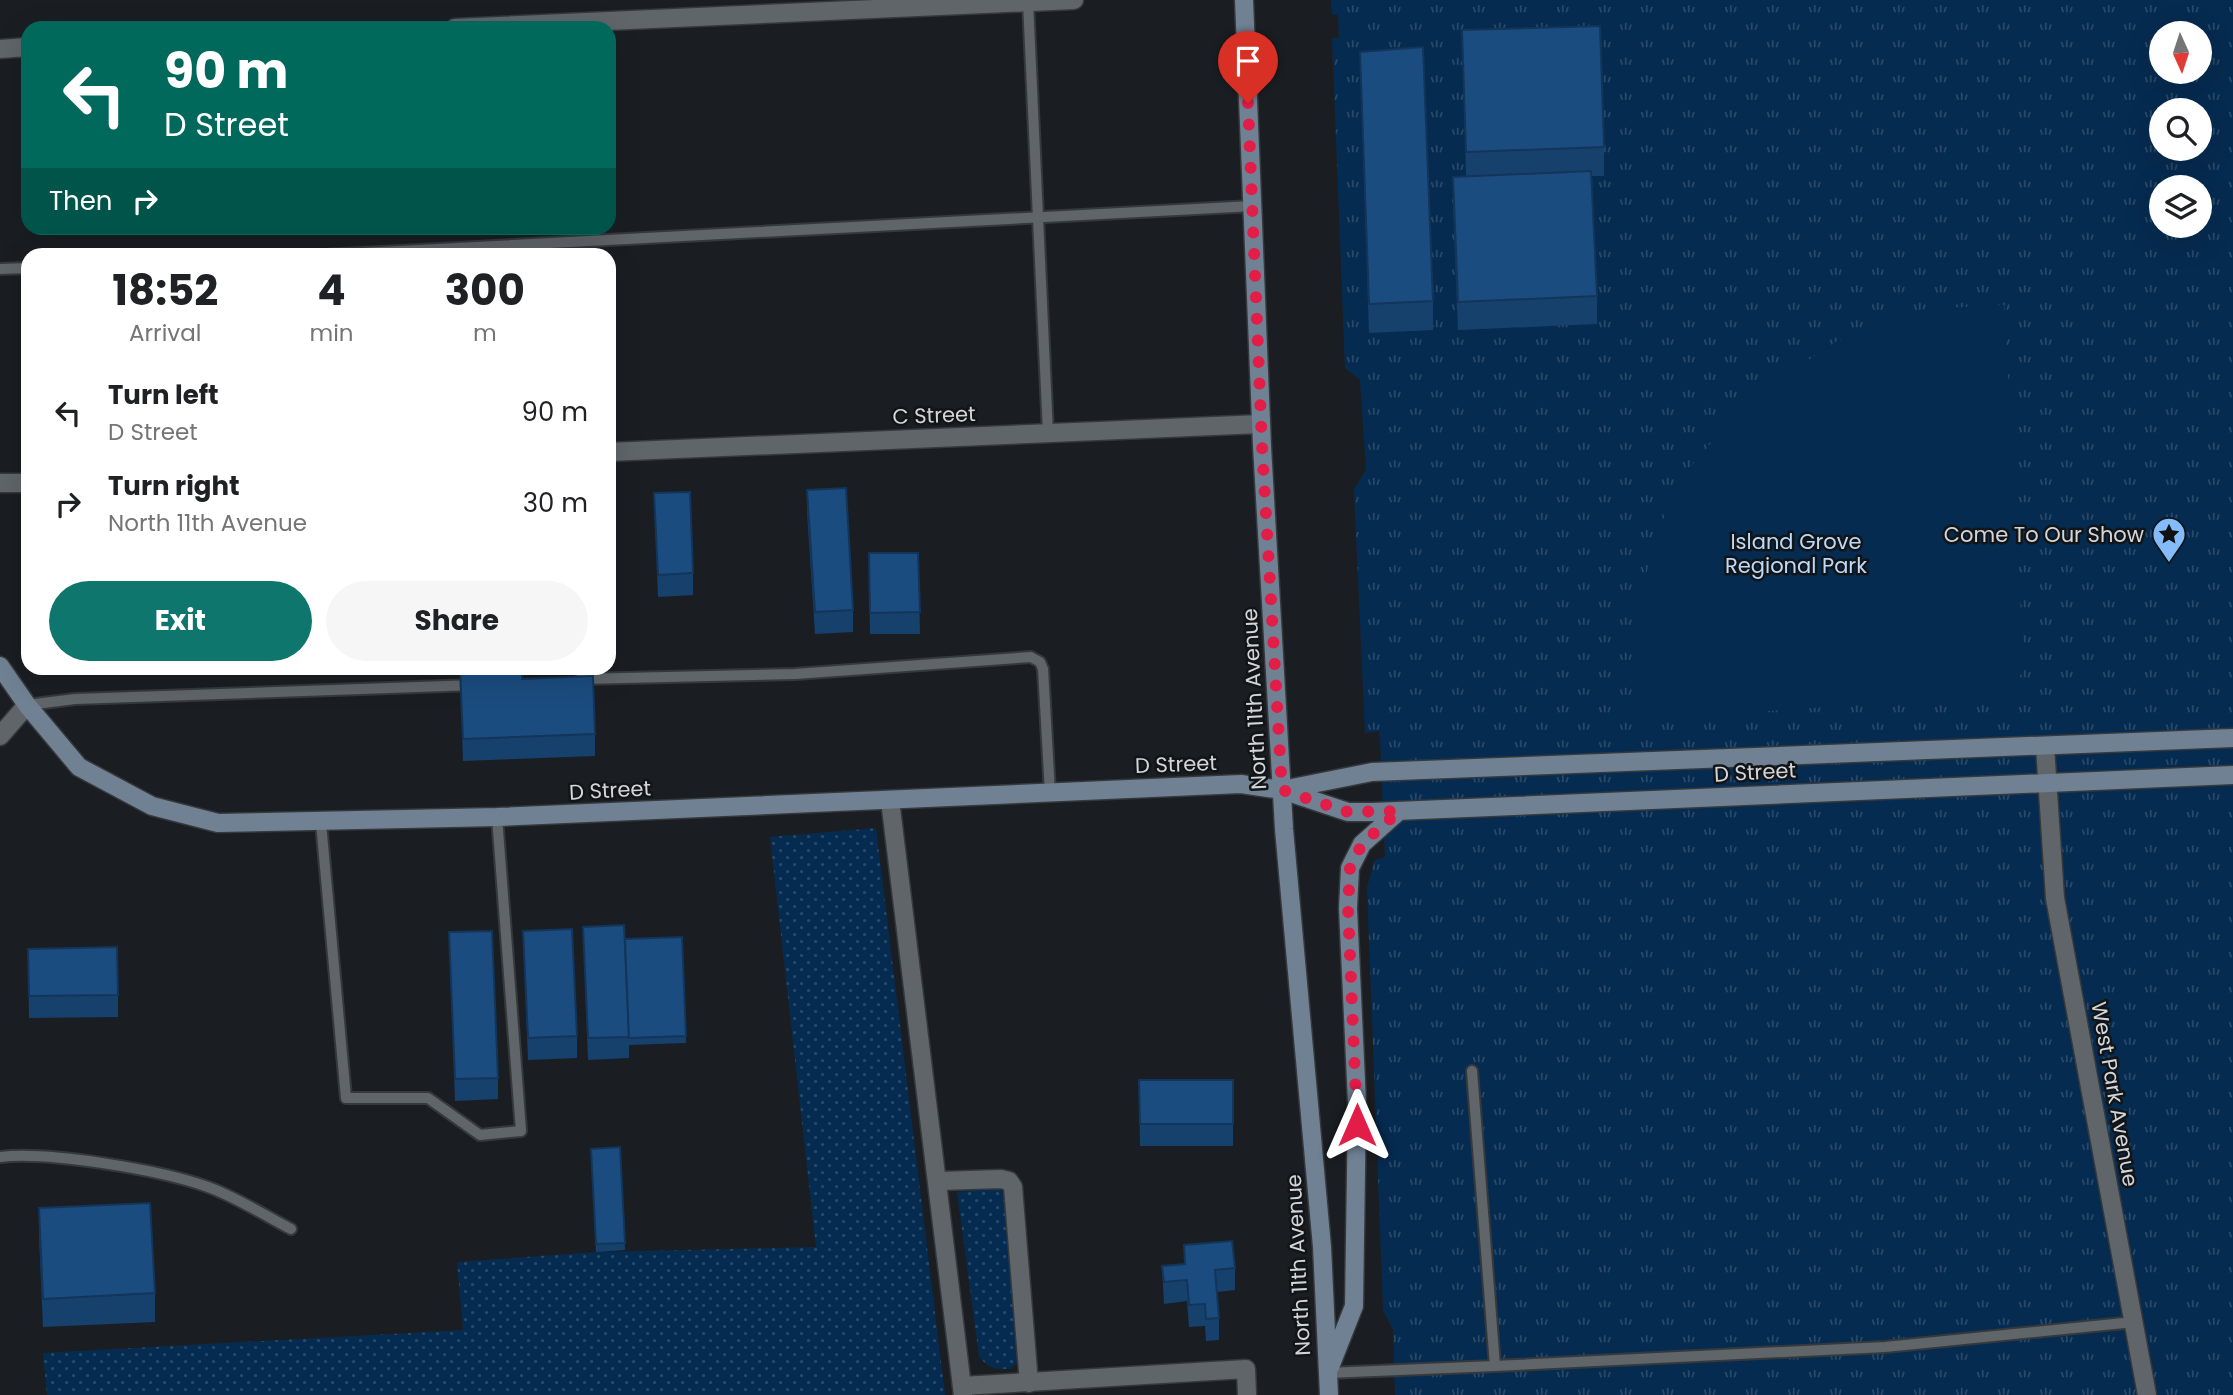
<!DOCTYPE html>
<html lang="en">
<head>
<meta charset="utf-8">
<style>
  body { margin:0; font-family:Poppins,sans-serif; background:#f6f6f6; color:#202124; height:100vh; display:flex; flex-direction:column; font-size:26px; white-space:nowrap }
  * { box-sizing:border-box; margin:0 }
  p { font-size:23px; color:#757577 }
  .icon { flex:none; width:38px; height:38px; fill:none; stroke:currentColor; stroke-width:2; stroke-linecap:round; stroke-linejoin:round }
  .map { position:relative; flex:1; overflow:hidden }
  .panel { position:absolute; left:21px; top:248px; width:595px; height:427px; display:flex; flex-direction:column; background:#fff; border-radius:21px; box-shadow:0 7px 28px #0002 }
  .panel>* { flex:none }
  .hud { position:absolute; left:21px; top:21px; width:595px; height:214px; border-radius:21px; box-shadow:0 7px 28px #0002; background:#00695c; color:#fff; overflow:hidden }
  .needle { width:46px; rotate:177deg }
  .buttons { position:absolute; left:2149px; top:21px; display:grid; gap:14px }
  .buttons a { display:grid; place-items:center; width:63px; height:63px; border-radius:50%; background:#fff; box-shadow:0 7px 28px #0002; font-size:35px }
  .pin { position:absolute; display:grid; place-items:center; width:60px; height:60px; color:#fff; margin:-72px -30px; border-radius:50% 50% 50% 0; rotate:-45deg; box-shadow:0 0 7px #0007 }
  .pin .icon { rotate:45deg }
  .me { position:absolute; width:77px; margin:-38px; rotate:0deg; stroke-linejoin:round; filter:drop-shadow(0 0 5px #0008) }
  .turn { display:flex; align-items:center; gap:24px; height:147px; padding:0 28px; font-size:32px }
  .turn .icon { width:91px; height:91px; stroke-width:2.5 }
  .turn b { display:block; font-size:49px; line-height:60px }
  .then { display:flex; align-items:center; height:66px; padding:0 28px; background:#0003; gap:14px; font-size:26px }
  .eta { display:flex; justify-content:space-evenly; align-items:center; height:119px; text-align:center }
  .eta b { font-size:42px; font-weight:700; line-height:49px }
  .cta { display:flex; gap:14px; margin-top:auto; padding:14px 28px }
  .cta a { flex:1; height:80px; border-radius:42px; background:#0f766e; color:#fff; font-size:28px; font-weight:700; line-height:80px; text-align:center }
  .cta a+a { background:#f6f6f6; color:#202124 }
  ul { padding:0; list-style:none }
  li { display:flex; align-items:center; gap:21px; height:91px; padding:0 28px }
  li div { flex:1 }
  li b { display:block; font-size:26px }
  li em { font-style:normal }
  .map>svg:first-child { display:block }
  .grass { fill:url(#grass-dots) }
  .park { fill:url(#park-tufts); fill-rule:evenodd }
  .garden { fill:#062b50 }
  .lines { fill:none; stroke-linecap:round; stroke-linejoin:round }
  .lane-casing { stroke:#36393c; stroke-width:14 }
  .street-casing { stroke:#36393c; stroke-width:21 }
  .secondary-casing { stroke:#36393c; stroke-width:21 }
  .lane { stroke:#60656a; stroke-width:10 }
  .street { stroke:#60656a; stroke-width:18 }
  .secondary { stroke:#708194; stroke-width:18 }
  .wall { fill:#17416d }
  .building { fill:#1b4c7f; stroke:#133559; stroke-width:2 }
  .route { stroke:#e11d48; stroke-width:12; stroke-dasharray:0 21.6 }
  .labels { text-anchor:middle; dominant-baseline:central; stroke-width:5; stroke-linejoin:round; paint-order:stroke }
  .street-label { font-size:21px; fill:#d3d5d8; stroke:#111518 }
  .poi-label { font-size:21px; fill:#d3d5d8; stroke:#111518; text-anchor:end }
  .park-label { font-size:21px; fill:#bed9f8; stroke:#111518 }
</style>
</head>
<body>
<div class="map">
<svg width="2233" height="1395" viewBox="0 0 2233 1395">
  <defs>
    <pattern id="grass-dots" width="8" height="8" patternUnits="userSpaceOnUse" patternTransform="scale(1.75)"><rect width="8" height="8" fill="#062b50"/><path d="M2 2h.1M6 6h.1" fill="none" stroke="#294968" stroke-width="1.8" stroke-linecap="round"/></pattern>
    <pattern id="park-tufts" width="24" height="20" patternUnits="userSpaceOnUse" patternTransform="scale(1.75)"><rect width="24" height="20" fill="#062b50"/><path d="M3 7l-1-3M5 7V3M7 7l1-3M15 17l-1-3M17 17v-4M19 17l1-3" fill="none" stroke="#294968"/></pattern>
  </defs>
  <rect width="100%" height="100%" fill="#1a1e22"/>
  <g class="grass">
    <polygon points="876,828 945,1395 47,1395 43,1353 463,1330 457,1262 596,1252 816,1247 770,837"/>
    <path d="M995,1188L1002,1191L1010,1205L1020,1360L1010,1369C995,1369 987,1368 979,1356L957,1192Z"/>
  </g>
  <path class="park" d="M1331,0H2233V1395H1395L1393,1330L1383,1310L1382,1283L1367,887L1375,860L1385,857L1380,739L1379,731L1365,733L1354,490L1366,469L1360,380L1345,368L1332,38H1339L1338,15L1332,14ZM2161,33H2200V72H2161ZM2161,110H2200V149H2161ZM2161,187H2200V226H2161Z"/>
  <polygon class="garden" points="2004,305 2024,669 2008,695 1633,720 1633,625 1658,529 1691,466 1749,400 1837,341 1925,309"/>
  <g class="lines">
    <defs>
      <g id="lane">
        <polyline points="1028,2 1048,433"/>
        <polyline points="304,256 1253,206"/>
        <polyline points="0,269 28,268"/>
        <polyline points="581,679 795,674 1031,657 1040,662 1043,669 1050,793"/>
        <polyline points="27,705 75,699 474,685"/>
        <polyline points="321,823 346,1098 428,1098 480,1135 521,1131 497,817"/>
        <path d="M0,1157C48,1151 161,1170 208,1187C236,1197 264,1215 291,1229"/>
        <polyline points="1495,1366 1885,1347 2134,1322"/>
        <polyline points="1327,1373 1495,1366 1472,1071"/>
      </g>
      <g id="street">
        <polyline points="455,28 1074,0"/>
        <polyline points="0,49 28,47"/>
        <polyline points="609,452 1261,424"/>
        <polyline points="0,483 28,483"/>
        <polyline points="0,736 27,705"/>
        <polyline points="2045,746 2055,898 2147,1395"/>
        <polyline points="890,800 963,1395"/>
        <polyline points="939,1181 1001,1179 1009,1181 1013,1187 1029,1383"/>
        <polyline points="962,1386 1246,1369 1247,1395"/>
      </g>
      <g id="secondary">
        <polyline points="1244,0 1262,446 1284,829 1322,1247 1329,1395"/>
        <polyline points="0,666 27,705 79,767 152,806 218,823 497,817 1241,784 1282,790 1348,812 1373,812 2233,775"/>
        <polyline points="1282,790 1372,772 2233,738"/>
        <polyline points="1330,1367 1354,1306 1357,1103 1348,908 1350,868 1362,844 1399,811"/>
      </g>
    </defs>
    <use href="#lane" class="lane-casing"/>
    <use href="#street" class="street-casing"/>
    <use href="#secondary" class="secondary-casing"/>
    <use href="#lane" class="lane"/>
    <use href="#street" class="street"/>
    <use href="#secondary" class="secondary"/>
  </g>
  <g class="wall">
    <polygon points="1462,30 1604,147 1604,176 1592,176 1597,296 1597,324 1458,330 1453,206 1453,177 1466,177"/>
    <polygon points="1360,52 1433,301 1433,330 1369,333"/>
    <polygon points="25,258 28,258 28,316 25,280"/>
    <polygon points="807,490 853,610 853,632 815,634 807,512"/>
    <polygon points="654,493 693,573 693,595 658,597"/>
    <polygon points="869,553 918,553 920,634 870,634"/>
    <polygon points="460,670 522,679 595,734 595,756 463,761"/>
    <polygon points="583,927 625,939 682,937 686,1043 629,1045 629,1058 588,1060"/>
    <polygon points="523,931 577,1036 577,1058 528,1060"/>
    <polygon points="449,932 498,1078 498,1099 455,1101"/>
    <polygon points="28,949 118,995 118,1017 29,1018"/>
    <polygon points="1139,1080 1233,1080 1233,1146 1140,1146"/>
    <polygon points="620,1147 625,1250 596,1252 591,1149"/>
    <polygon points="39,1208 155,1293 155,1322 43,1327 39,1237"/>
    <polygon points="1184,1245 1235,1268 1235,1290 1217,1292 1219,1318 1219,1340 1206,1341 1205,1326 1189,1327 1187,1301 1164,1304 1162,1266 1184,1264"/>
  </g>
  <g class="building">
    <polygon points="1600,26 1604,147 1466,152 1462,30"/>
    <polygon points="1423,47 1433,301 1369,304 1360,52"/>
    <polygon points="1591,171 1597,296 1458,302 1453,177"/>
    <polygon points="105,252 105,256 59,256"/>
    <polygon points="25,258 28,258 28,294"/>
    <polygon points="846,488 853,610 815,612 807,490"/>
    <polygon points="690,492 693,573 658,575 654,493"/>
    <polygon points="869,553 918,553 920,612 870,613"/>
    <polygon points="497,668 522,668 522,679 593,676 595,734 463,739 460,670"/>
    <polygon points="624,925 629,1037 588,1038 583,927"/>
    <polygon points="572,929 577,1036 528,1038 523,931"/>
    <polygon points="492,931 498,1078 455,1079 449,932"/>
    <polygon points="682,937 686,1036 629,1038 625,939"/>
    <polygon points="117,947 118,995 29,996 28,949"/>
    <polygon points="1139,1080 1233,1080 1233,1124 1140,1124"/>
    <polygon points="620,1147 625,1243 596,1244 591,1149"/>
    <polygon points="150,1203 155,1293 43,1299 39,1208"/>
    <polygon points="1232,1241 1235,1268 1215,1270 1219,1318 1206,1319 1205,1304 1189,1305 1187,1280 1164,1282 1162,1266 1185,1264 1184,1245"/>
  </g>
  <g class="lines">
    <polyline class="route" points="1248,103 1262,446 1282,790 1348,812 1399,811 1362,844 1350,868 1348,908 1357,1125"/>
  </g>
  <defs>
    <symbol id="sight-pin" viewBox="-11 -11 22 30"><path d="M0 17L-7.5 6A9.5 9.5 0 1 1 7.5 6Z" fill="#84bcfb" stroke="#111518"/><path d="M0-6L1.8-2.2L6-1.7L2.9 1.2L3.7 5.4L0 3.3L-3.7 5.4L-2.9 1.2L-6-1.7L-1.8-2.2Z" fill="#111"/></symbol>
  </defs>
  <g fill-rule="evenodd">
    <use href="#sight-pin" x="2150" y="515" width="38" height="52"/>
  </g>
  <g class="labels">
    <g class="street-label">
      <text transform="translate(934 415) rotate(-2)">C Street</text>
      <text transform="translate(1254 699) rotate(-93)">North 11th Avenue</text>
      <text transform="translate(1176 764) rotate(-2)">D Street</text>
      <text transform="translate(1755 772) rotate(-3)">D Street</text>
      <text transform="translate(610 790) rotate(-3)">D Street</text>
      <text transform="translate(2115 1094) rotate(80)">West Park Avenue</text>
      <text transform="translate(1298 1265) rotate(-93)">North 11th Avenue</text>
    </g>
    <g class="poi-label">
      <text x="2144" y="534">Come To Our Show</text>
    </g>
    <g class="park-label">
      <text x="1796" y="541">Island Grove<tspan x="1796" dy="24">Regional Park</tspan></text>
    </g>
  </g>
</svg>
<div class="buttons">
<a><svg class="needle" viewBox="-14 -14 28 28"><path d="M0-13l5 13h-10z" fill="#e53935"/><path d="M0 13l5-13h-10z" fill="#757577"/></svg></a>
<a><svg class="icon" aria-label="search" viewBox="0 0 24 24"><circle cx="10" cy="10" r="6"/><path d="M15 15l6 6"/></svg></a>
<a><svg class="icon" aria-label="layers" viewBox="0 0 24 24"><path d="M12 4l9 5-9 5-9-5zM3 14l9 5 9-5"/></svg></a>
</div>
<div class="pin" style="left:1248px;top:103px;background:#d93025"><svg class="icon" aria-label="arrive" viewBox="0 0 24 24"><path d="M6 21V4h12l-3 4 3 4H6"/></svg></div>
<svg class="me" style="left:1357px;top:1125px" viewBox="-20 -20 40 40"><path d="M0-17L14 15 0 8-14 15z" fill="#e11d48" stroke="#fff" stroke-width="4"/></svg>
<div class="hud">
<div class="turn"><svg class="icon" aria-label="left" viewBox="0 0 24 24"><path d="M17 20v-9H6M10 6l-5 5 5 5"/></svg><div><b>90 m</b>D Street</div></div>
<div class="then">Then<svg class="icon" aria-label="right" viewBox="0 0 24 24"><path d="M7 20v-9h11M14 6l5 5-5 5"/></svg></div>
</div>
<section class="panel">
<div class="eta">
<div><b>18:52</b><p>Arrival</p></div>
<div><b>4</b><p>min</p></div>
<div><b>300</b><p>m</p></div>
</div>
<ul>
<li><svg class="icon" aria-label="left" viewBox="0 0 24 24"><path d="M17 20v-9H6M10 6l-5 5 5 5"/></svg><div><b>Turn left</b><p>D Street</p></div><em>90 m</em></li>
<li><svg class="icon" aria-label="right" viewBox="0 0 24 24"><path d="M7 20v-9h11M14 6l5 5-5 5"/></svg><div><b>Turn right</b><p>North 11th Avenue</p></div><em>30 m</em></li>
</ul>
<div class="cta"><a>Exit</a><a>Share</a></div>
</section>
</div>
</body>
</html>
